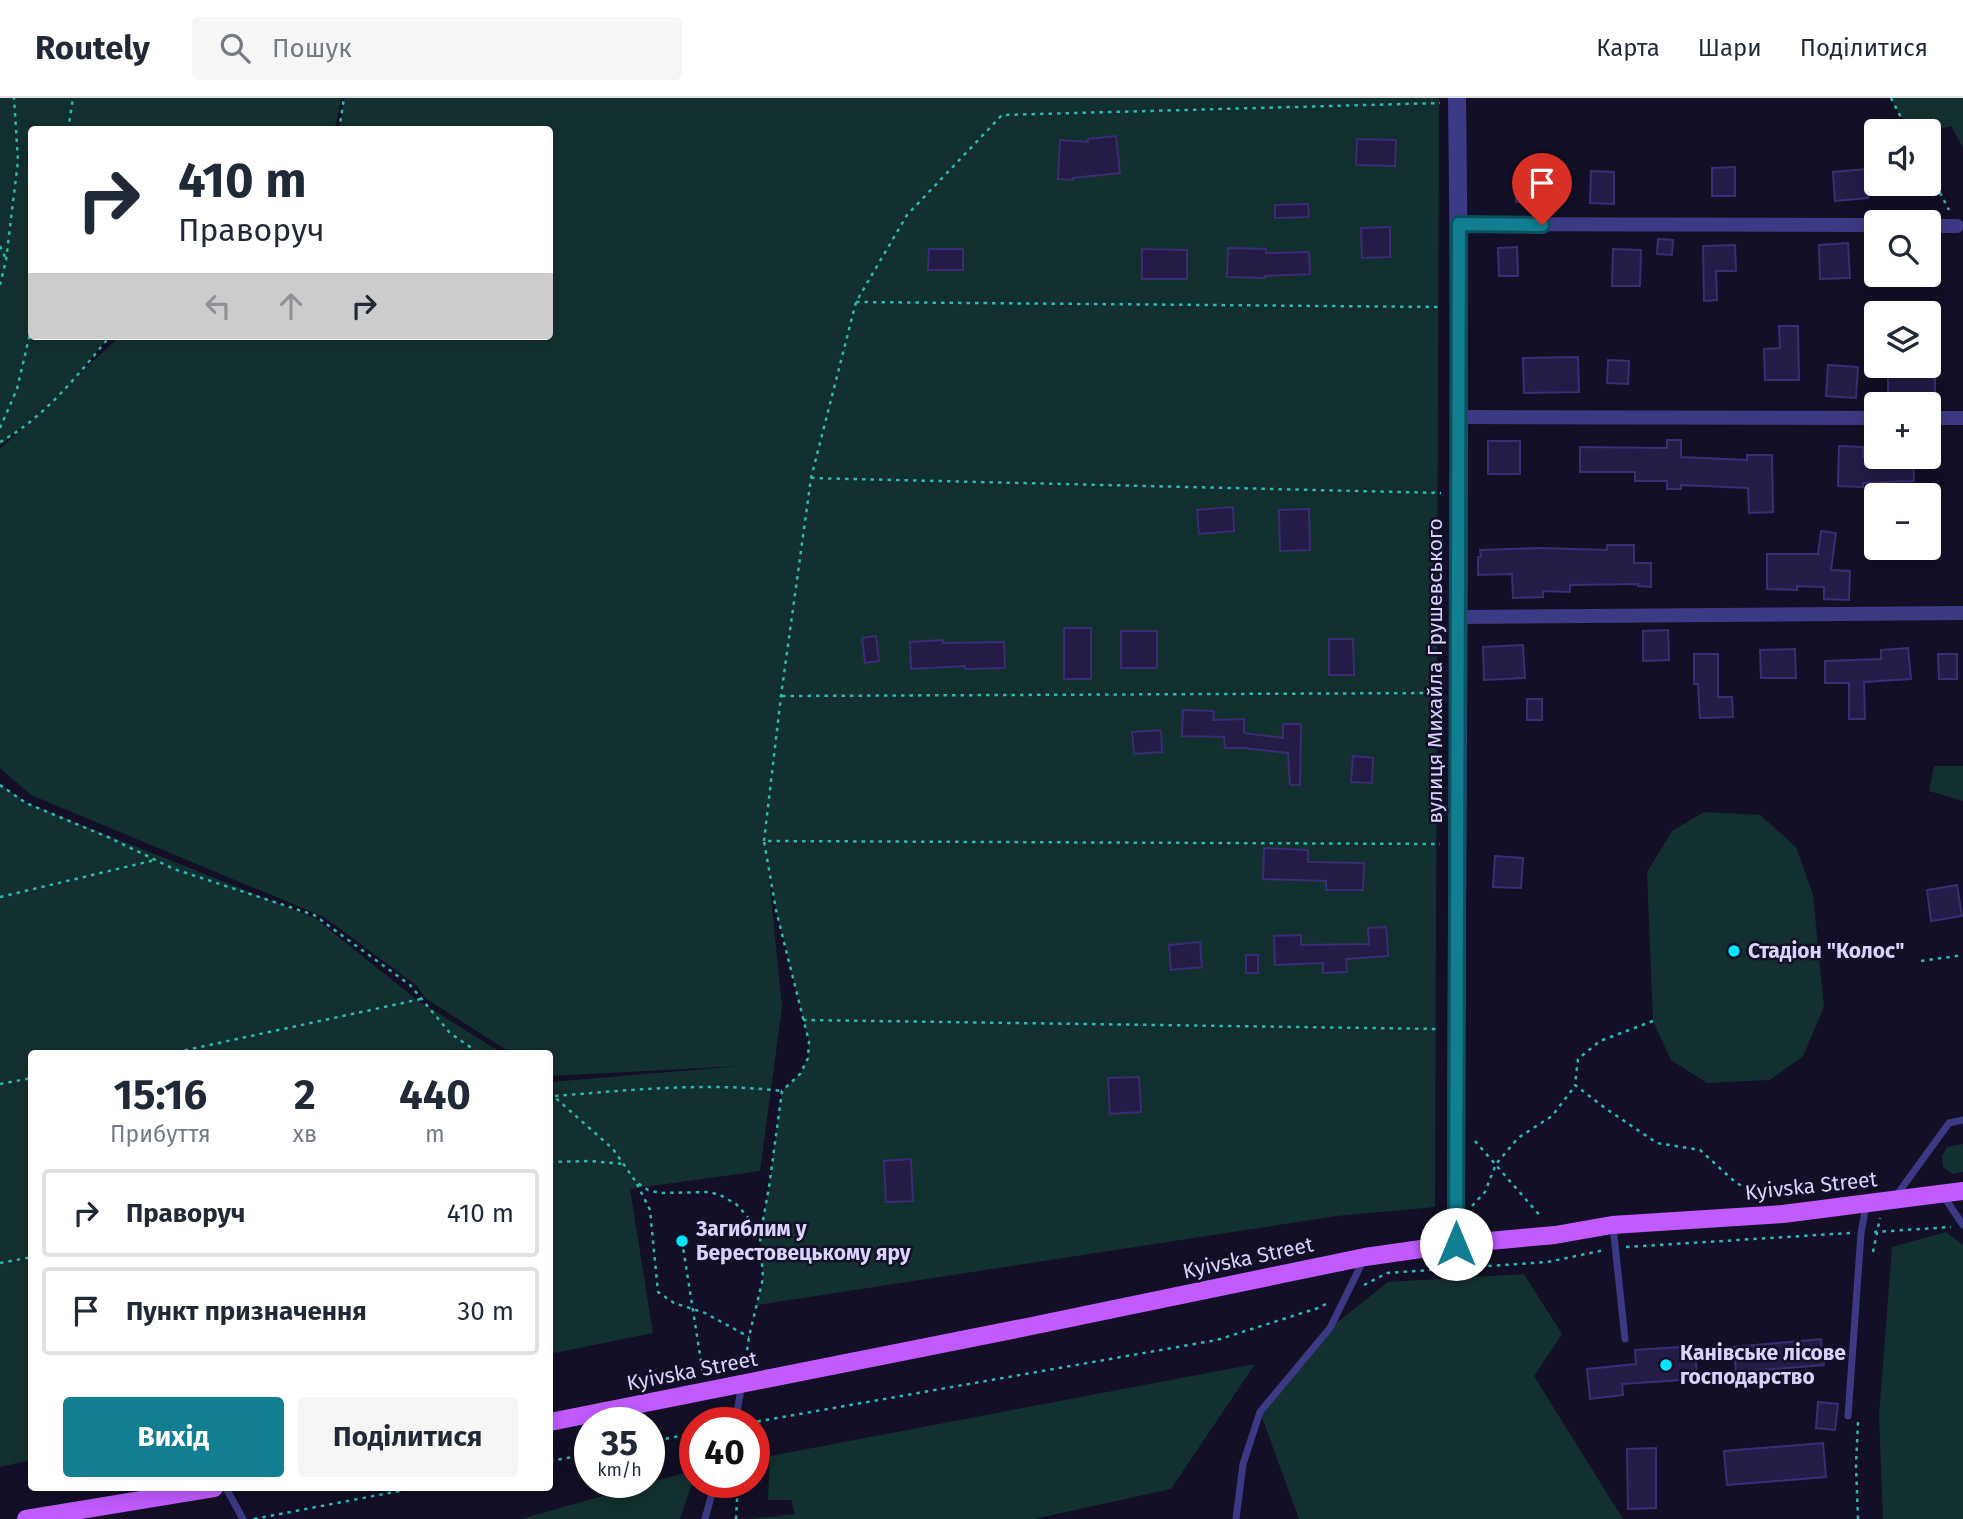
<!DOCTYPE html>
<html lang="uk">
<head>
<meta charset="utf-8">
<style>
  body { margin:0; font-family:"Fira Sans",sans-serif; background:#f6f6f7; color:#1f2937; height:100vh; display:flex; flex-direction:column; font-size:26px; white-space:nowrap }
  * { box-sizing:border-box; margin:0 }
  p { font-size:23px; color:#747a83 }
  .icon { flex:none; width:38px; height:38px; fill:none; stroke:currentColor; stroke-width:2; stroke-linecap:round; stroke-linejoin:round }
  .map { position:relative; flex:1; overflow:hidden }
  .details { position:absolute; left:28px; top:952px; width:525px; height:441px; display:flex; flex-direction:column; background:#fff; border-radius:7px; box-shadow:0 4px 18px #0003 }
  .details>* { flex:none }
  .top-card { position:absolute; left:28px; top:28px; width:525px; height:214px; border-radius:7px; box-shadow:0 4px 18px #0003; background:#fff; color:#1f2937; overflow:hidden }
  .controls { position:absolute; left:1864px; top:21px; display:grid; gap:14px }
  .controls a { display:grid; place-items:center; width:77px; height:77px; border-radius:7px; background:#fff; box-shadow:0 4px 18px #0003; font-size:35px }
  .speed { position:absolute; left:574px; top:1309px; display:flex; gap:14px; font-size:35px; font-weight:700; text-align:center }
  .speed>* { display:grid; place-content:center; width:91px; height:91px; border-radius:50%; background:#fff; box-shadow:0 4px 18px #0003; line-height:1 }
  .speed small { font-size:18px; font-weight:400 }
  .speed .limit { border:10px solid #d22; background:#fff; color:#111 }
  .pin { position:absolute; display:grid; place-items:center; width:60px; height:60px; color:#fff; margin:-72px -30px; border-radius:50% 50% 50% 0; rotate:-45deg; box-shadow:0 0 7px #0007 }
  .pin .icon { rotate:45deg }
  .me { position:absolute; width:77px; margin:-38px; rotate:0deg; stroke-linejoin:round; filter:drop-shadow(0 0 5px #0008) }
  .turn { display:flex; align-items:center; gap:24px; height:147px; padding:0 35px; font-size:32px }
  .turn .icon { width:91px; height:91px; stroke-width:2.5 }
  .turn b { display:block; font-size:49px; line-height:60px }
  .lanes { display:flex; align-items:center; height:66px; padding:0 35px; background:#0003; justify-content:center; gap:35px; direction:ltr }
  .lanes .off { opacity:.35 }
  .eta { display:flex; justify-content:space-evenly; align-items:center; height:119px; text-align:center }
  .eta b { font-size:42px; font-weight:700; line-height:49px }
  .action { display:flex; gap:14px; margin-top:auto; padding:14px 35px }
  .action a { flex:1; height:80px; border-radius:7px; background:#117e91; color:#fff; font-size:28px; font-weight:700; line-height:80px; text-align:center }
  .action a+a { background:#f6f6f7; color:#1f2937 }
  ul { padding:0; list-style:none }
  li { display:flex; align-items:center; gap:21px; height:88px; margin:0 14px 10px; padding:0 21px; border:4px solid #e0e1e3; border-radius:7px }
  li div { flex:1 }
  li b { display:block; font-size:26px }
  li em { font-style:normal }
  header { display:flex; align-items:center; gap:42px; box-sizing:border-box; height:98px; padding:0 35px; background:#fff; border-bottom:2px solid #e0e1e3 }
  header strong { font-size:33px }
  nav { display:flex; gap:38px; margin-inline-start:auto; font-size:24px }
  .search { width:490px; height:63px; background:#f6f6f7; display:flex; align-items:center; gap:18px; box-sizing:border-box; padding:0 24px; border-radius:7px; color:#747a83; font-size:26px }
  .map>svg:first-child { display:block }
  .green { fill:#12302f }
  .building { fill:#241b47; stroke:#3b2d73; stroke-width:2 }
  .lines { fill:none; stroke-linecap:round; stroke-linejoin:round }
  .path { stroke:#2fb8b0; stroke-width:2.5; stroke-dasharray:3.5 5; stroke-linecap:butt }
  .service { stroke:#3d3a85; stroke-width:7 }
  .minor { stroke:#3d3a85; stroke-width:14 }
  .tertiary { stroke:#3d3a85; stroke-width:18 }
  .primary { stroke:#c25bff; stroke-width:18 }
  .route-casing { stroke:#0b525e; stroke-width:18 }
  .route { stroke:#117e91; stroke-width:12 }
  .poi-dot { fill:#00e5ff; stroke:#130f26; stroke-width:2.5 }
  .labels { text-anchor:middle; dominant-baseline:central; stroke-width:5; stroke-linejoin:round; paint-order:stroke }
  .street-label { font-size:21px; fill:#d9d4ff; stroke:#130f26 }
  .poi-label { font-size:21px; font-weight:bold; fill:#d9d4ff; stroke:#130f26; text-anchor:start }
</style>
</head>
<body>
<header>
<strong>Routely</strong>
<div class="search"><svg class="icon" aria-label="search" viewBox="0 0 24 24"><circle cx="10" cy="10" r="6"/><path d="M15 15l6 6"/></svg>Пошук</div>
<nav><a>Карта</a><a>Шари</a><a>Поділитися</a></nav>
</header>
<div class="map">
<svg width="1963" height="1421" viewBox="0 0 1963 1421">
  <rect width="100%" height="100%" fill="#130f26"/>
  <g class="green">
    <polygon points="0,0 341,0 335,31 32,32 32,238 109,238 78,277 120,238 550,238 550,32 339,31 344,0 1439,0 1435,1109 1337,1118 757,1207 763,1180 760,1139 769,1089 782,993 800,976 808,960 809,944 776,812 768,769 782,909 760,1073 630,1091 653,1235 550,1256 550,984 741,968 550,978 550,956 511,955 425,900 416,887 324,819 31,697 0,670 0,351 45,309 0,348"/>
    <polygon points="1891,0 1963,0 1963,50 1951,28 1929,34 1908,33"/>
    <polygon points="1934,668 1963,668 1963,703 1929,693"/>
    <polygon points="0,686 27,705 315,820 417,902 502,955 32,956 31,1362 0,1369"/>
    <polygon points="1704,714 1760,717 1796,749 1813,797 1824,909 1803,958 1770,982 1707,985 1671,962 1653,923 1647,774 1672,733"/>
    <polygon points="1963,1046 1963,1074 1952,1076 1943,1069 1942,1058 1947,1049"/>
    <polygon points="1946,1134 1963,1147 1963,1421 1883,1421 1879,1318 1892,1149"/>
    <polygon points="1524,1176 1562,1236 1534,1278 1623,1421 1299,1421 1260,1314 1330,1230 1388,1184"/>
    <polygon points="1255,1266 1171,1391 1034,1421 748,1421 795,1416 791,1402 768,1402 770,1358"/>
    <polygon points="695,1372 695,1377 680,1421 521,1421"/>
  </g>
  <g class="building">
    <polygon points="1116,38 1120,75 1073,80 1073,82 1058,81 1060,42 1088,44 1088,41"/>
    <polygon points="1357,41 1396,42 1395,68 1356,67"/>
    <polygon points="1735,69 1735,98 1712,98 1712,70"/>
    <polygon points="1866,71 1868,100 1835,103 1833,74"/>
    <polygon points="1591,73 1614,74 1614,106 1590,105"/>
    <polygon points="1548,74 1550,103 1516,104 1515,76"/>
    <polygon points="1308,106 1309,119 1275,120 1275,107"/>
    <polygon points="1390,129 1390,159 1362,160 1361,130"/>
    <polygon points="1658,141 1673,142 1672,157 1657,156"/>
    <polygon points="1848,145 1850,180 1820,181 1819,147"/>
    <polygon points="1735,147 1736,173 1716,173 1717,202 1704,203 1703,148"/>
    <polygon points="1517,149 1518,178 1499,178 1498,150"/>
    <polygon points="1228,150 1266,151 1266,155 1309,154 1310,176 1265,178 1265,180 1227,179"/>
    <polygon points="929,151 963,151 963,172 928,172"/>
    <polygon points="1142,151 1187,152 1187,181 1142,181"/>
    <polygon points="1613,151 1641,152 1640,188 1612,188"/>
    <polygon points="1779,228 1798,228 1799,282 1765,282 1764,251 1780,250"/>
    <polygon points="1578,259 1579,294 1524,295 1523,260"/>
    <polygon points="1608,262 1629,263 1628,286 1607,285"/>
    <polygon points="1828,267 1858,269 1856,300 1826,298"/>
    <polygon points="1888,268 1935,268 1935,298 1888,297"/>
    <polygon points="1667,342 1681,342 1681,359 1747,362 1747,357 1772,357 1773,414 1749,415 1748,390 1681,387 1681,391 1667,391 1667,383 1635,383 1635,374 1580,374 1580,349 1667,350"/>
    <rect x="1488" y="343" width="32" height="33"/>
    <polygon points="1839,348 1863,349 1863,359 1913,359 1914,383 1863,385 1863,389 1838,388"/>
    <polygon points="1233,409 1234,433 1199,436 1197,412"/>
    <polygon points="1309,411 1310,452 1280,453 1279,412"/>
    <polygon points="1821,433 1836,435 1831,472 1850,473 1849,502 1824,501 1824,489 1797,488 1797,492 1767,491 1767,456 1818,456"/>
    <polygon points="1607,447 1634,447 1634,465 1651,465 1651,489 1638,488 1638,486 1570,487 1570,494 1543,493 1543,499 1513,500 1512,476 1478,477 1478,459 1481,459 1480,452 1541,450 1607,452"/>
    <rect x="1064" y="530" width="27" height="51"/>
    <polygon points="1668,532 1669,562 1643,563 1643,533"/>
    <rect x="1121" y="533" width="36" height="37"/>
    <polygon points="876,538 879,563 865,565 862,540"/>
    <polygon points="1329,541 1353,541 1354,577 1329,577"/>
    <polygon points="943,542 943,545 1004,544 1005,570 965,571 965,568 911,571 910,544"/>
    <polygon points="1523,547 1525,580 1484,582 1483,549"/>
    <polygon points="1908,550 1911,581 1864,584 1865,621 1849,621 1849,585 1825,585 1825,563 1881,561 1881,552"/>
    <polygon points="1795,551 1796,580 1761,580 1760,552"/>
    <polygon points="1694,556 1718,556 1718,599 1732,599 1733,619 1700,620 1698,586 1694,586"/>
    <polygon points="1938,556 1957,556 1957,581 1939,581"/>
    <rect x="1527" y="601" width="15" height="21"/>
    <polygon points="1183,612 1214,613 1213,622 1244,621 1244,635 1283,640 1283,626 1301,626 1300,687 1290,687 1288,655 1244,650 1225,650 1224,639 1182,638"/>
    <polygon points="1161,632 1162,654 1134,656 1132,634"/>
    <polygon points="1353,658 1373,660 1372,685 1351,684"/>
    <polygon points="1264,750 1308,752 1308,764 1364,765 1363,792 1326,792 1326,783 1263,781"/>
    <polygon points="1495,758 1523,760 1521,790 1493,789"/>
    <polygon points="1957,787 1962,818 1931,823 1927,792"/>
    <polygon points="1386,829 1388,858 1346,861 1347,874 1323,875 1323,865 1275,867 1274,838 1301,837 1301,847 1369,846 1368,830"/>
    <polygon points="1200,844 1202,869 1171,872 1169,847"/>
    <rect x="1246" y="857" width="12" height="18"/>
    <polygon points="1139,979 1141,1014 1110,1016 1108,980"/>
    <polygon points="911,1061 913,1103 886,1104 884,1063"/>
    <polygon points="1821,1241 1824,1267 1736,1274 1734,1249"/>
    <polygon points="1695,1248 1697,1281 1622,1286 1623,1297 1590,1301 1587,1271 1636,1266 1635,1252"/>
    <polygon points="1818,1304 1838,1306 1835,1332 1816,1330"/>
    <polygon points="1823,1345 1826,1379 1727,1387 1724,1353"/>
    <polygon points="1656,1350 1656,1410 1628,1411 1627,1351"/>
  </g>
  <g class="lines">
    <g class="path">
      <polyline points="1891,0 1908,33"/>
      <polyline points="68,32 73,0"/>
      <polyline points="339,32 344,0"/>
      <polyline points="1928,72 1949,112"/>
      <polyline points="0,148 5,159"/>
      <polyline points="0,187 6,162 18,63 14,0"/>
      <polyline points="856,204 1441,209"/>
      <polyline points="0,330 17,291 32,227"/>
      <path d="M0,344C44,320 79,276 110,238"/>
      <polyline points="811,380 1441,395"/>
      <polyline points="782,598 1440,595"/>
      <polyline points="0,687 26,705 110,740 174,771 314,817 410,887 450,935 480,956"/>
      <polyline points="764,743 781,598 811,380 856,204 907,117 1002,17 1440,5"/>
      <polyline points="0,799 155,762"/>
      <polyline points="1921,863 1963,857"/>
      <polyline points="803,922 1439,931"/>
      <polyline points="1653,923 1600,943 1578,961 1575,987 1605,1010 1657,1045 1700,1052 1734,1083 1760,1100"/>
      <polyline points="168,956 421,901"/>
      <polyline points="0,986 32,980"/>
      <polyline points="550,995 613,1051 636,1084 648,1092 660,1095 710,1094 722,1098 736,1106 747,1118 760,1139 763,1180 749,1239 745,1268"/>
      <path d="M555,998C630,992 706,984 782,993"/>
      <polyline points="1475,1043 1542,1120"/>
      <polyline points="550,1064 591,1063 623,1066"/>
      <polyline points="637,1086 650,1112 658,1194 674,1205 705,1215 749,1239"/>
      <polyline points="1472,1108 1485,1094 1496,1066 1518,1040 1552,1018 1575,988"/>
      <polyline points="1874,1134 1951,1129"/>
      <polyline points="760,1139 769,1089 782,993 800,976 808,960 809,944 776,812 764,743 1440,746"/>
      <polyline points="682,1143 703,1276"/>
      <polyline points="1626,1149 1850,1135"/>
      <polyline points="1873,1154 1880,1120"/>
      <polyline points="0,1165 32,1159"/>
      <polyline points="1364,1187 1387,1175 1547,1164 1605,1152"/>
      <polyline points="749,1325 1217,1242 1318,1210 1330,1204"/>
      <polyline points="649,1344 695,1335"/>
      <polyline points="550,1363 590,1356"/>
      <polyline points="254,1421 415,1390"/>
      <polyline points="736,1421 738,1384"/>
      <polyline points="1858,1421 1856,1367 1858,1324"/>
    </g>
    <g class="service">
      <polyline points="1942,1096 1963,1127"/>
      <polyline points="1896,1098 1949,1025 1963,1022"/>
      <polyline points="1613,1128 1625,1241"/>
      <polyline points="1848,1318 1861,1135 1866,1107"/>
      <polyline points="735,1325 742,1286"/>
      <polyline points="226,1390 243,1421"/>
      <polyline points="705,1421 715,1384"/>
      <polyline points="1236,1421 1243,1366 1260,1314 1330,1230 1363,1163"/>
    </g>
    <g class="minor">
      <polyline points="1459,126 1876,127"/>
      <polyline points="1928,128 1957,128"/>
      <polyline points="1458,319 1876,320"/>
      <polyline points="1928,320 1963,320"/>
      <polyline points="1459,519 1963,515"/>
    </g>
    <path class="tertiary" d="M1456,1146C1456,764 1462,382 1457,0"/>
    <g class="primary">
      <polyline points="550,1324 1022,1230 1365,1159 1456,1146 1555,1137 1612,1127 1783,1116 1963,1093"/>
      <polyline points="26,1421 214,1390"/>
    </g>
  </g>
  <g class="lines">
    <defs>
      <polyline id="route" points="1456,1146 1459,126 1542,127"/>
    </defs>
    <use href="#route" class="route-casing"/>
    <use href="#route" class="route"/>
  </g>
  <g class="poi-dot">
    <circle cx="1734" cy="853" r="7"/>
    <circle cx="682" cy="1143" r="7"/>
    <circle cx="1666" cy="1267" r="7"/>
  </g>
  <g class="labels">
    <g class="street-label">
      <text transform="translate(1435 573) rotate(-90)">вулиця Михайла Грушевського</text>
      <text transform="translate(1811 1088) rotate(-6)">Kyivska Street</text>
      <text transform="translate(1248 1160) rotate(-12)">Kyivska Street</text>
      <text transform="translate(692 1273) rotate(-11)">Kyivska Street</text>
    </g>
    <g class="poi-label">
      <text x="1748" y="853">Стадіон "Колос"</text>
      <text x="696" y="1131">Загиблим у<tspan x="696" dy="24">Берестовецькому яру</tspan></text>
      <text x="1680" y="1255">Канівське лісове<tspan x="1680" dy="24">господарство</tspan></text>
    </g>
  </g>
</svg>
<div class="controls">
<a><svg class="icon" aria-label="sound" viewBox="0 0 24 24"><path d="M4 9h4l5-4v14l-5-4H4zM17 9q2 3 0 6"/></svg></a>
<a><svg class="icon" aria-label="search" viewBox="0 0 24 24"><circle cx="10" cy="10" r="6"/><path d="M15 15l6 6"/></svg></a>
<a><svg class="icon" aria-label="layers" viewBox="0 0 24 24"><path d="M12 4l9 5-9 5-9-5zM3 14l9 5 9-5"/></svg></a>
<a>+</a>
<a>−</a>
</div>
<div class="speed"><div>35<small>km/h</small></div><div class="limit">40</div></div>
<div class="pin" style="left:1542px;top:127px;background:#d93025"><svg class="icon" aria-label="arrive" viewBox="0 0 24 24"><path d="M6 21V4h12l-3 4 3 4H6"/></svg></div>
<svg class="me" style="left:1456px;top:1146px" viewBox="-20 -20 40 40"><circle r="19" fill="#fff"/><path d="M0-13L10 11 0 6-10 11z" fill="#117e91"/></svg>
<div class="top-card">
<div class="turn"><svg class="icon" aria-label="right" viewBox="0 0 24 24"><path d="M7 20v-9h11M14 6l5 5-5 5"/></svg><div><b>410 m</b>Праворуч</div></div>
<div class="lanes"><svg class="icon off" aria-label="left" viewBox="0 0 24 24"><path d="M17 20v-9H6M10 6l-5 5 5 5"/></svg><svg class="icon off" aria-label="ahead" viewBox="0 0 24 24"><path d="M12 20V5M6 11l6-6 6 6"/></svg><svg class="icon" aria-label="right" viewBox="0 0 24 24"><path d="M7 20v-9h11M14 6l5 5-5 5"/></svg></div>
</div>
<section class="details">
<div class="eta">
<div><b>15:16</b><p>Прибуття</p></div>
<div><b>2</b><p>хв</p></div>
<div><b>440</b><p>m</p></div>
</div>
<ul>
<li><svg class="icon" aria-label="right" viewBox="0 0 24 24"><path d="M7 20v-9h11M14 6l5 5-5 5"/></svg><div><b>Праворуч</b></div><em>410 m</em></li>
<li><svg class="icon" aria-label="arrive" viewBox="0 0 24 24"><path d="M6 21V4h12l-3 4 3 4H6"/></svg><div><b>Пункт призначення</b></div><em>30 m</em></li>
</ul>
<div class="action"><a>Вихід</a><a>Поділитися</a></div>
</section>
</div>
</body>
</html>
